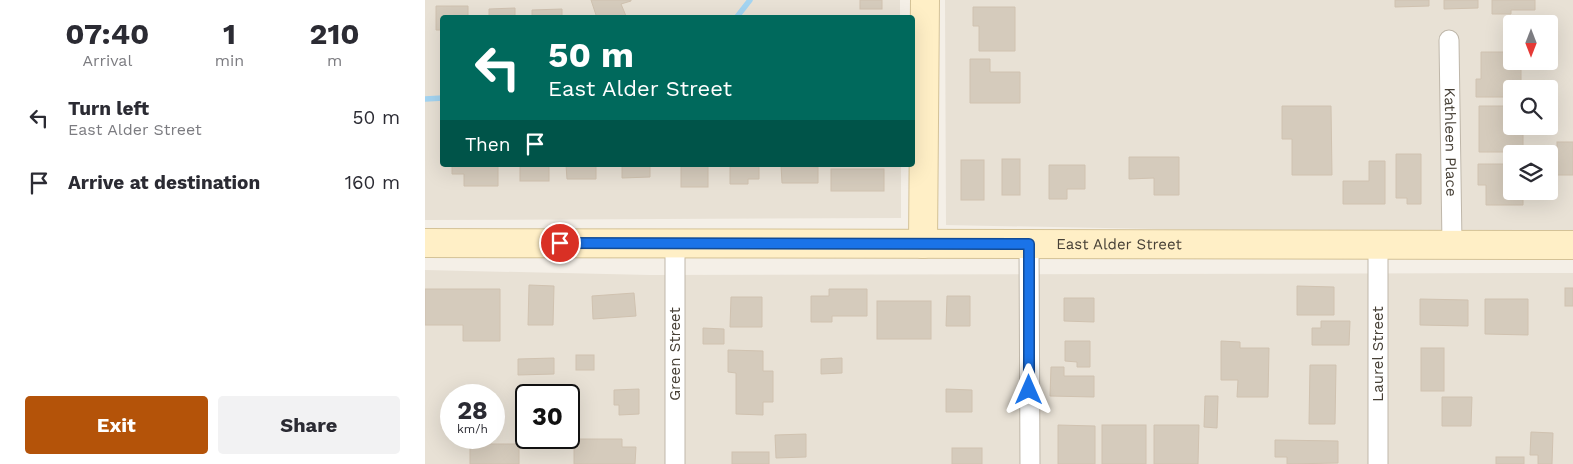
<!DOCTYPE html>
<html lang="en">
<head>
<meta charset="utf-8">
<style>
  body { margin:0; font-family:"Work Sans",sans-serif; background:#f2f2f3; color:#2b2b33; height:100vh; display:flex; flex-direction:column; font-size:19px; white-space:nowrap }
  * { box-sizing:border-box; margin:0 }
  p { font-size:16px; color:#7c7c81 }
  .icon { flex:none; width:28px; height:28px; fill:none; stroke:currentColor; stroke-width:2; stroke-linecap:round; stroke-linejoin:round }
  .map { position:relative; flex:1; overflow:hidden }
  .panel { display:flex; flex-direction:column; background:#fff; width:425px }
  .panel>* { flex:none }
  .hud { position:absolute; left:15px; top:15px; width:475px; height:152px; border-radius:5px; box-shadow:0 5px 20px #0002; background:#00695c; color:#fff; overflow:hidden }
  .needle { width:32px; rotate:180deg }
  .fabs { position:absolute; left:1078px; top:15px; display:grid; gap:10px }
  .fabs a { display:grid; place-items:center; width:55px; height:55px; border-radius:5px; background:#fff; box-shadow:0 5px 20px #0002; font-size:25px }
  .speed { position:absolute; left:15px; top:384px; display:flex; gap:10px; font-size:25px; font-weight:700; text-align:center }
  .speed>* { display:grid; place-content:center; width:65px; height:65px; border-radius:50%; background:#fff; box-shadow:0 5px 20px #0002; line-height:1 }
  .speed small { font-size:12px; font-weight:400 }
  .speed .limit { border:2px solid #111; border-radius:8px; background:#fff; color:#111 }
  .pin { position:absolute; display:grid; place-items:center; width:42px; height:42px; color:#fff; margin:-21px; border:2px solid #fff; border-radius:50%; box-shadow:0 1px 5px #0007 }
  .me { position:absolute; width:55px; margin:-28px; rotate:0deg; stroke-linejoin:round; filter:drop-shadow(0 0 4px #0008) }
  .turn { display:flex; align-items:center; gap:18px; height:105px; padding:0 25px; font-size:22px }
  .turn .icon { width:65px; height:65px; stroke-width:2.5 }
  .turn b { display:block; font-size:35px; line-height:42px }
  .then { display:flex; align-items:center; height:48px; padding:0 25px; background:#0003; gap:10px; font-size:19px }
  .eta { display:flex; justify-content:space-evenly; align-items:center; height:85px; text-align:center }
  .eta b { font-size:30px; font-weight:700; line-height:35px }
  .primary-button { display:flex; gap:10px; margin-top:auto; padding:10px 25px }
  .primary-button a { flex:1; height:58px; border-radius:5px; background:#b45309; color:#fff; font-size:20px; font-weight:700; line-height:58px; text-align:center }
  .primary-button a+a { background:#f2f2f3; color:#2b2b33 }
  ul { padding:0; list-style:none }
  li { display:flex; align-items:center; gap:15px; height:65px; padding:0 25px }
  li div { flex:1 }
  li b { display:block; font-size:19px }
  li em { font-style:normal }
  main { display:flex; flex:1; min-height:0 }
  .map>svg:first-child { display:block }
  .residential { fill:#e8e1d5; fill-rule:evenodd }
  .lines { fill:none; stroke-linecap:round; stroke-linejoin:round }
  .stream { stroke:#a3d4f1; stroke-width:5.5 }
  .building { fill:#d5cbbc; stroke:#d0c2b0 }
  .minor-casing { stroke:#bfb7aa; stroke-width:21 }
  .secondary-casing { stroke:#d4c297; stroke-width:30 }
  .minor { stroke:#fff; stroke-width:19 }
  .secondary { stroke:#ffefc6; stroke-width:28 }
  .route-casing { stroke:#114b97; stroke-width:12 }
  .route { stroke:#1a73e8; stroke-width:9 }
  .labels { text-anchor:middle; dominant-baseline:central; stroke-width:4.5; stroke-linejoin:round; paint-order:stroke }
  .street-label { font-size:15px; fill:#474036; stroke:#fff }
</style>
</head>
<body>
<main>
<section class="panel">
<div class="eta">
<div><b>07:40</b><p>Arrival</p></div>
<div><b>1</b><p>min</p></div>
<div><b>210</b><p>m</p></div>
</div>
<ul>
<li><svg class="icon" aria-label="left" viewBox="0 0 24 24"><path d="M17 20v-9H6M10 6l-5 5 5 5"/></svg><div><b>Turn left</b><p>East Alder Street</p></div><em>50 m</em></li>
<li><svg class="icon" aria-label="arrive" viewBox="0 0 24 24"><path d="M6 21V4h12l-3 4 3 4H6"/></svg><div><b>Arrive at destination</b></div><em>160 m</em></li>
</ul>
<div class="primary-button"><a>Exit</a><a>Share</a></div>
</section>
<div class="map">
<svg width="1148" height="464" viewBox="0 0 1148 464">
  <rect width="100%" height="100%" fill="#f4efe7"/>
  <g class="residential">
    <polygon points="0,0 475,0 475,18 18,18 18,165 476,165 476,218 0,220"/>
    <path d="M520,0H1148V237L521,225ZM1086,24H1124V61H1086ZM1086,89H1124V126H1086ZM1086,154H1124V191H1086Z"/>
    <path d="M0,270L225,275L1148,273V464H0ZM26,395H69V438H26ZM101,395H144V438H101Z"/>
  </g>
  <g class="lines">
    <g class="stream">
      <polyline points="311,18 325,0"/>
      <polyline points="0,99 18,98"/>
    </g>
  </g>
  <g class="building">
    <polygon points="166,0 206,0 206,1 196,4 201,16 172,18"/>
    <rect x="435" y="0" width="22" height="9"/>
    <polygon points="970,0 1004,0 1004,6 970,7"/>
    <polygon points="1019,0 1053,0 1053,8 1019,9"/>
    <polygon points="1067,0 1110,0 1110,10 1086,10 1086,14 1067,14"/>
    <polygon points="11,6 43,6 43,18 18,18 18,30 11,30"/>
    <polygon points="548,7 590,7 590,51 554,51 554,26 548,26"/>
    <polygon points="90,8 90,18 64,18 64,9"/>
    <polygon points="137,9 137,18 107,18 107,10"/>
    <polygon points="1056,52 1086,52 1086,61 1096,61 1096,89 1086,89 1086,97 1051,97 1051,79 1056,79"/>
    <polygon points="545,59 565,59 565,72 595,72 595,103 545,103"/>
    <polygon points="857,106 906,106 907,175 867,175 867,139 857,139"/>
    <polygon points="1054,106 1086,106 1086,126 1098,126 1098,152 1054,152"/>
    <rect x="1132" y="142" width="16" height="33"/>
    <polygon points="971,154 996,154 996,204 982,204 982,198 971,198"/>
    <polygon points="704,157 754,157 754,195 729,195 729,178 704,179"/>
    <rect x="577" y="159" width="18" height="36"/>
    <rect x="536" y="160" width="23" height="40"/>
    <polygon points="944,161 960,161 960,204 918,204 918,181 944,181"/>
    <polygon points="1053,164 1086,164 1086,191 1098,191 1098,205 1061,205 1061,185 1053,185"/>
    <polygon points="27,165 73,165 73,186 39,186 39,174 27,174"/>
    <rect x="95" y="165" width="29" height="16"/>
    <polygon points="141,165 171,165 171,179 142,179"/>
    <polygon points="197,165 225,165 225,177 197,178"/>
    <rect x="256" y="165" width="27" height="22"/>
    <polygon points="305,165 334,165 334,179 323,179 323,184 305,184"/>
    <polygon points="356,165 393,167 393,183 357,183"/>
    <polygon points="624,165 660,165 660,189 642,189 642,199 624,199"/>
    <rect x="406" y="169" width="53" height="22"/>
    <polygon points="104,285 129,286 128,325 103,325"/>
    <polygon points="872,286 909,287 909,315 872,315"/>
    <rect x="1140" y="288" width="8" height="18"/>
    <polygon points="0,289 75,289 75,341 38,341 38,325 0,325"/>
    <polygon points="404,289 442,289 442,316 407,316 407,322 386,322 386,296 404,296"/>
    <polygon points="209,293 211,316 168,319 167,296"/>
    <polygon points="522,296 545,296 545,326 521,326"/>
    <polygon points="306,297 337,297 337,327 305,327"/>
    <polygon points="639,298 669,298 669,322 639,321"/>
    <polygon points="995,299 1043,300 1043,326 995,325"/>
    <polygon points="1060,299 1103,299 1103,335 1060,334"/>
    <rect x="452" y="301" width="54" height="38"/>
    <polygon points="896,321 925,321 924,345 887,345 887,328 896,328"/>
    <polygon points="278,328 299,329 299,344 278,344"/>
    <polygon points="640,341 665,341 665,367 652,367 652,362 640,361"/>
    <polygon points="796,341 815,342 815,348 844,348 843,397 812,397 813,380 796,380"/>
    <rect x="996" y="348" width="23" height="43"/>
    <polygon points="303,350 338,351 338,371 348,371 348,402 338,402 338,415 311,414 311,373 303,372"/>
    <rect x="151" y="355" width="18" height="15"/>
    <polygon points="129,358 129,374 93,375 93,359"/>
    <polygon points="417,358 417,373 396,374 396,359"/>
    <polygon points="885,365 911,365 910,424 884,424"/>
    <polygon points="626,367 639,367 639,376 669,376 669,397 625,396"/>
    <polygon points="214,389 214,414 194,415 194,405 189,405 189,390"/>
    <polygon points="521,389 547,390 547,412 521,412"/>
    <polygon points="780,396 793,396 792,428 779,427"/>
    <polygon points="1017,397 1047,397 1046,426 1017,426"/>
    <polygon points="633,425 670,426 670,464 633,464"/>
    <rect x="677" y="425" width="44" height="39"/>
    <polygon points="729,425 774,425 773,464 729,464"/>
    <polygon points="1106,432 1128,433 1127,464 1113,464 1113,455 1105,455"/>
    <polygon points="381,434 381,457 351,458 350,435"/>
    <polygon points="149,439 197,439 197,447 211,447 210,464 149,464"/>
    <polygon points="850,440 913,441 913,463 862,464 862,457 850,457"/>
    <rect x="45" y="444" width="49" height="20"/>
    <rect x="527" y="448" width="30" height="16"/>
    <rect x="307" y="452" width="37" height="12"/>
    <rect x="1071" y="457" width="28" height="7"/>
  </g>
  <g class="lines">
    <defs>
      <g id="minor">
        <path id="s1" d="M1024,40L1027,244"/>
        <polyline points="250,243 250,464"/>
        <polyline points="604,243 605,464"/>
        <polyline points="953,464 953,244"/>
      </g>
      <g id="secondary">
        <path id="s2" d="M0,243L1148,245"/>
        <polyline points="498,244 500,0"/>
      </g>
    </defs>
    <use href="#minor" class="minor-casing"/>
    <use href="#secondary" class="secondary-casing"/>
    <use href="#minor" class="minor"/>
    <use href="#secondary" class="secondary"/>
  </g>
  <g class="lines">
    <defs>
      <polyline id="route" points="135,243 604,244 604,390"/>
    </defs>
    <use href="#route" class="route-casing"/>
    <use href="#route" class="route"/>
  </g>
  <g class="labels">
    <g class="street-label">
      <text stroke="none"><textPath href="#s1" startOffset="102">Kathleen Place</textPath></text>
      <text stroke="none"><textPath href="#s2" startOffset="694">East Alder Street</textPath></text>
      <text transform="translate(250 354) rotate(-90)">Green Street</text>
      <text transform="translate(953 354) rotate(-90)">Laurel Street</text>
    </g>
  </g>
</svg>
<div class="fabs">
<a><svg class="needle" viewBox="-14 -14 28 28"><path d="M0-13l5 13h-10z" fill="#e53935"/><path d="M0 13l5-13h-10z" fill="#7c7c81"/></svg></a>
<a><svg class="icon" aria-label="search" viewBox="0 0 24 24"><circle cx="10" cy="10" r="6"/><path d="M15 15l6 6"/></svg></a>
<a><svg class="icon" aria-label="layers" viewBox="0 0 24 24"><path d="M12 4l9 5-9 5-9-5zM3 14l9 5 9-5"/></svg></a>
</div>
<div class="speed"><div>28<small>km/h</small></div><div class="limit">30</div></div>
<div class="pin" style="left:135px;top:243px;background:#d93025"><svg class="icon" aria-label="arrive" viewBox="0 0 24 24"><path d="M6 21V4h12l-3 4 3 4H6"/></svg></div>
<svg class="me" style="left:604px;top:390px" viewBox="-20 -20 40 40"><path d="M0-17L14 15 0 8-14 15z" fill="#1a73e8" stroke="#fff" stroke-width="4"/></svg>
<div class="hud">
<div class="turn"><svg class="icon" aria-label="left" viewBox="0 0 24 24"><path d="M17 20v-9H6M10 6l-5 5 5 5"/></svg><div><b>50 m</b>East Alder Street</div></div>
<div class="then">Then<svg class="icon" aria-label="arrive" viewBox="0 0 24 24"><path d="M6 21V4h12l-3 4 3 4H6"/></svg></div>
</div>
</div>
</main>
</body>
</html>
